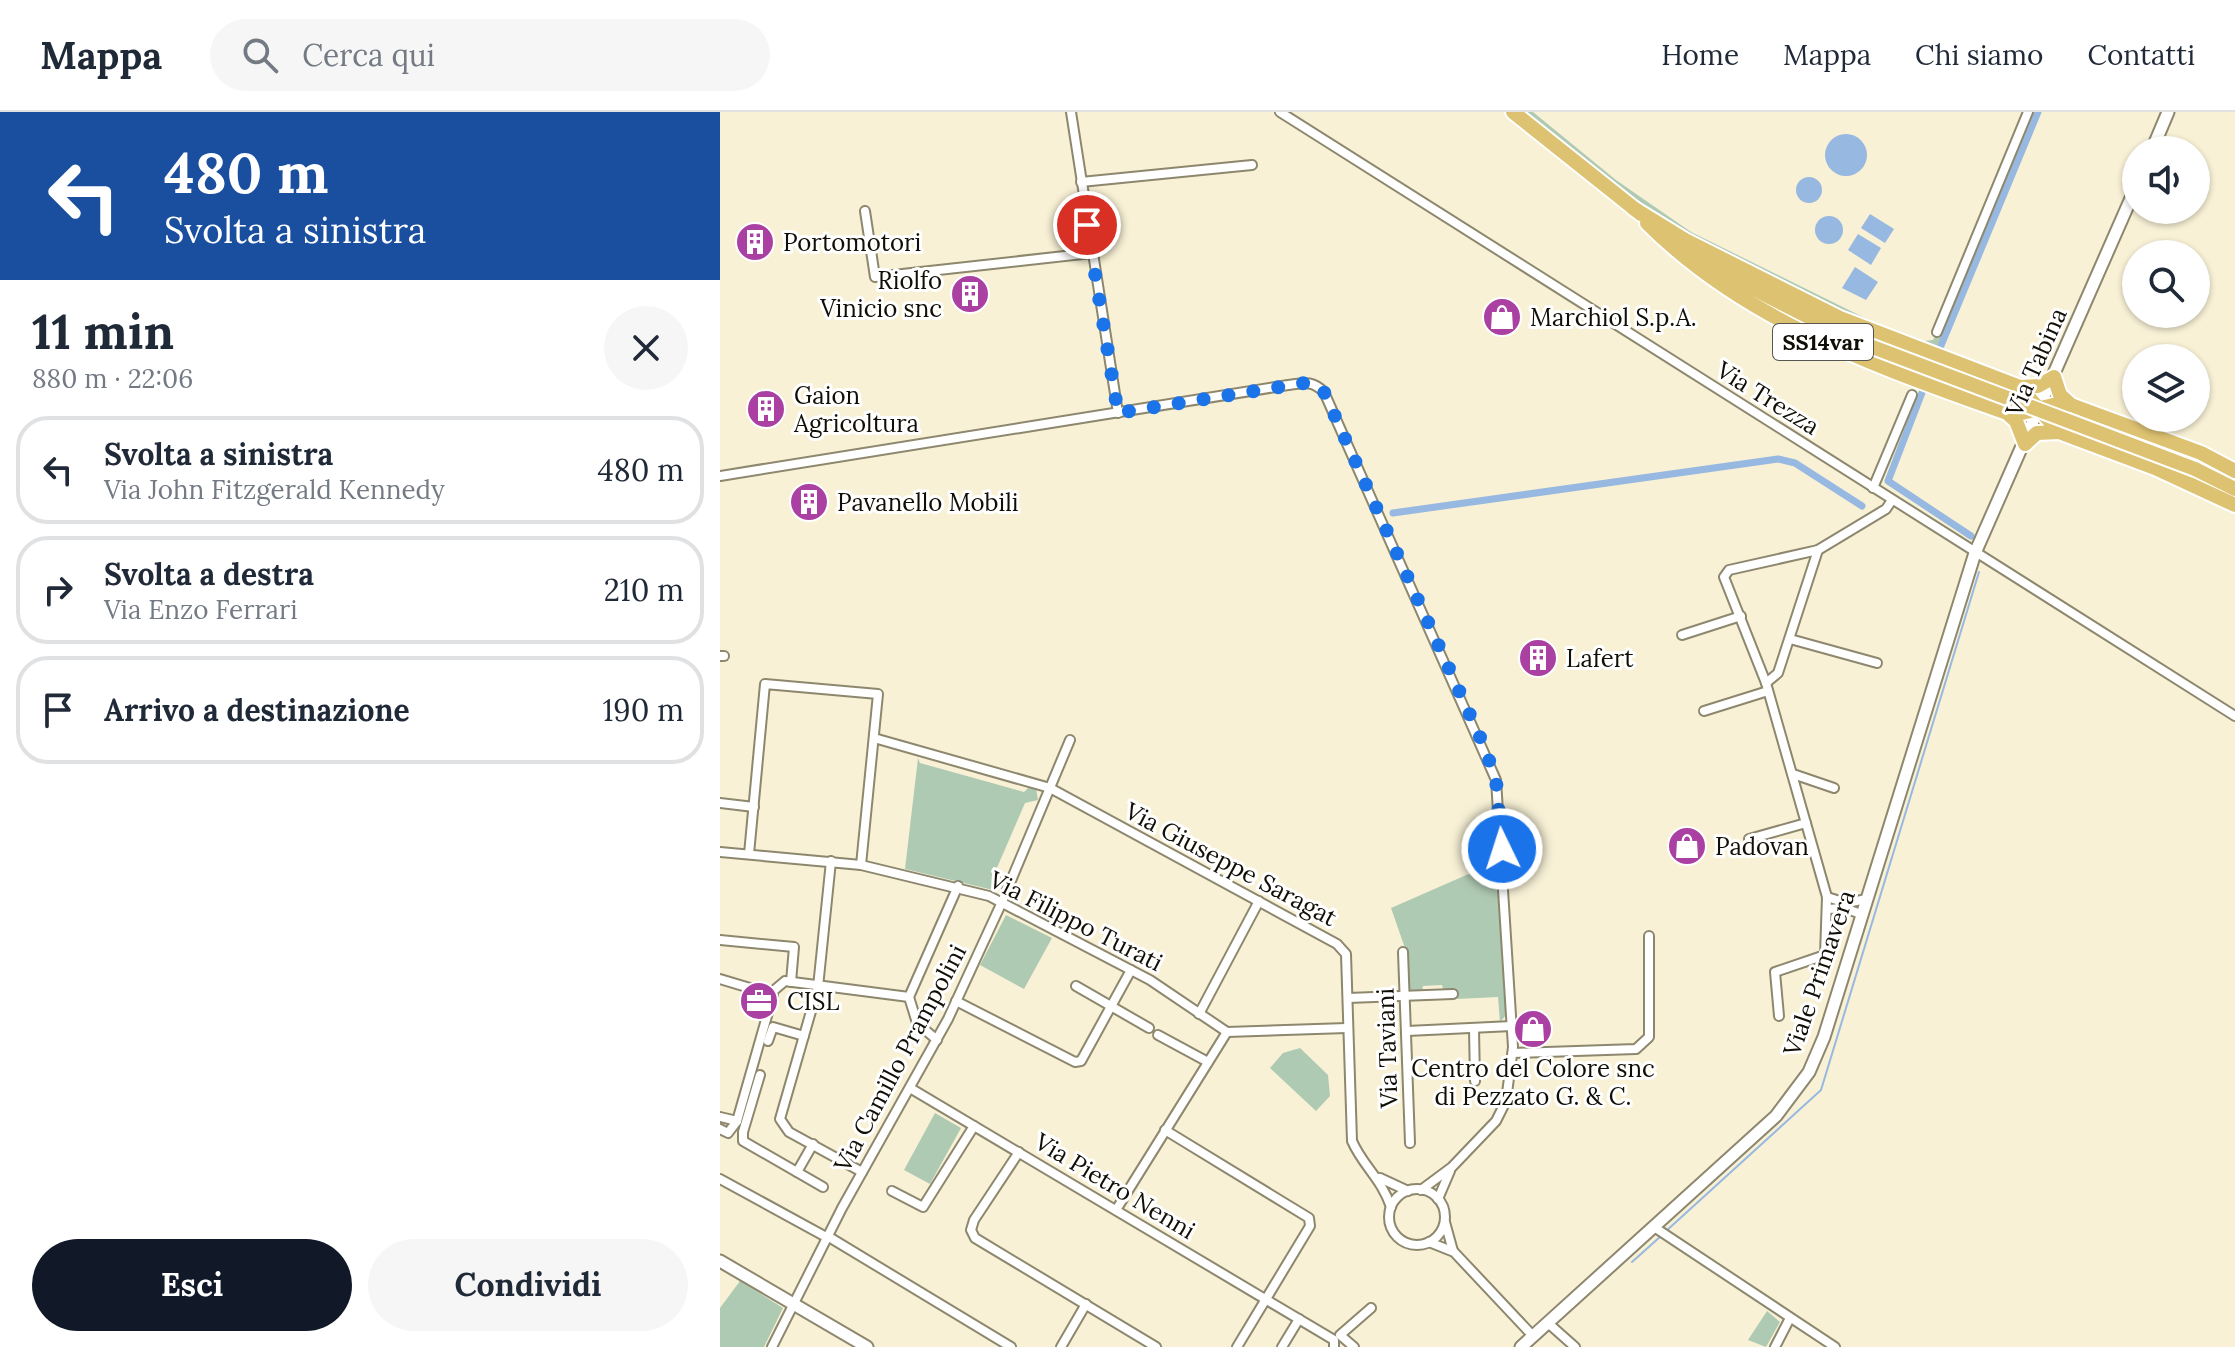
<!DOCTYPE html>
<html lang="it">
<head>
<meta charset="utf-8">
<style>
  body { margin:0; font-family:Lora,serif; background:#f6f6f7; color:#1f2937; height:100vh; display:flex; flex-direction:column; font-size:30px; white-space:nowrap }
  * { box-sizing:border-box; margin:0 }
  p { font-size:26px; color:#747a83 }
  .icon { flex:none; width:44px; height:44px; fill:none; stroke:currentColor; stroke-width:2; stroke-linecap:round; stroke-linejoin:round }
  .map { position:relative; flex:1; overflow:hidden }
  .panel { display:flex; flex-direction:column; background:#fff; width:720px }
  .panel>* { flex:none }
  .guide { background:#1a4fa0; color:#fff; overflow:hidden }
  .tools { position:absolute; left:1402px; top:24px; display:grid; gap:16px }
  .tools a { display:grid; place-items:center; width:88px; height:88px; border-radius:50%; background:#fff; box-shadow:0 2px 6px #0004; font-size:40px }
  .pin { position:absolute; display:grid; place-items:center; width:68px; height:68px; color:#fff; margin:-34px; border:4px solid #fff; border-radius:50%; box-shadow:0 2px 8px #0007 }
  .me { position:absolute; width:88px; margin:-44px; rotate:356deg; stroke-linejoin:round; filter:drop-shadow(0 0 6px #0008) }
  .turn { display:flex; align-items:center; gap:28px; height:168px; padding:0 32px; font-size:36px }
  .turn .icon { width:104px; height:104px; stroke-width:2.5 }
  .turn b { display:block; font-size:56px; line-height:68px }
  .round { display:grid; place-items:center; flex:none; width:84px; height:84px; border-radius:42px; background:#f6f6f7 }
  .head { display:flex; align-items:center; justify-content:space-between; height:136px; padding:0 32px }
  h1 { font-size:48px; font-weight:700; line-height:60px }
  .cta { display:flex; gap:16px; margin-top:auto; padding:16px 32px }
  .cta a { flex:1; height:92px; border-radius:48px; background:#111827; color:#fff; font-size:32px; font-weight:700; line-height:92px; text-align:center }
  .cta a+a { background:#f6f6f7; color:#1f2937 }
  ul { padding:0; list-style:none }
  li { display:flex; align-items:center; gap:24px; height:108px; margin:0 16px 12px; padding:0 16px; border:4px solid #e0e1e3; border-radius:32px }
  li div { flex:1 }
  li b { display:block; font-size:30px }
  li em { font-style:normal }
  header { display:flex; align-items:center; gap:48px; box-sizing:border-box; height:112px; padding:0 40px; background:#fff; border-bottom:2px solid #e0e1e3 }
  header strong { font-size:38px }
  nav { display:flex; gap:44px; margin-inline-start:auto; font-size:28px }
  .search { width:560px; height:72px; background:#f6f6f7; display:flex; align-items:center; gap:20px; box-sizing:border-box; padding:0 28px; border-radius:44px; color:#747a83; font-size:30px }
  main { display:flex; flex:1; min-height:0 }
  .map>svg:first-child { display:block }
  .green { fill:#afcab3 }
  .water { fill:#97b8e0 }
  .lines { fill:none; stroke-linecap:round; stroke-linejoin:round }
  .stream { stroke:#97b8e0; stroke-width:2 }
  .canal { stroke:#97b8e0; stroke-width:7 }
  .street-casing { stroke:#8d876e; stroke-width:12 }
  .secondary-casing { stroke:#8d876e; stroke-width:15 }
  .highway-casing { stroke:#fff; stroke-width:18 }
  .street { stroke:#fff; stroke-width:8 }
  .secondary { stroke:#fff; stroke-width:11 }
  .highway { stroke:#ddc271; stroke-width:14 }
  .highway-bridge-casing { stroke:#fff; stroke-width:18; stroke-linecap:butt }
  .highway-bridge { stroke:#ddc271; stroke-width:14 }
  .route { stroke:#1a73e8; stroke-width:14; stroke-dasharray:0 25.2 }
  .labels { text-anchor:middle; dominant-baseline:central; stroke-width:6; stroke-linejoin:round; paint-order:stroke }
  .shield { fill:#fff; stroke:#585650; stroke-width:2 }
  .shield-label { font-size:22px; font-weight:bold; fill:#100e05 }
  .poi-label { font-size:24px; fill:#100e05; stroke:#fff; text-anchor:start }
  .street-label { font-size:24px; fill:#100e05; stroke:#fff }
</style>
</head>
<body>
<header>
<strong>Mappa</strong>
<div class="search"><svg class="icon" aria-label="search" viewBox="0 0 24 24"><circle cx="10" cy="10" r="6"/><path d="M15 15l6 6"/></svg>Cerca qui</div>
<nav><a>Home</a><a>Mappa</a><a>Chi siamo</a><a>Contatti</a></nav>
</header>
<main>
<section class="panel">
<div class="guide">
<div class="turn"><svg class="icon" aria-label="left" viewBox="0 0 24 24"><path d="M17 20v-9H6M10 6l-5 5 5 5"/></svg><div><b>480 m</b>Svolta a sinistra</div></div>
</div>
<div class="head"><div><h1>11 min</h1><p>880 m · 22:06</p></div><a class="round"><svg class="icon" aria-label="close" viewBox="0 0 24 24"><path d="M6 6l12 12M18 6L6 18"/></svg></a></div>
<ul>
<li><svg class="icon" aria-label="left" viewBox="0 0 24 24"><path d="M17 20v-9H6M10 6l-5 5 5 5"/></svg><div><b>Svolta a sinistra</b><p>Via John Fitzgerald Kennedy</p></div><em>480 m</em></li>
<li><svg class="icon" aria-label="right" viewBox="0 0 24 24"><path d="M7 20v-9h11M14 6l5 5-5 5"/></svg><div><b>Svolta a destra</b><p>Via Enzo Ferrari</p></div><em>210 m</em></li>
<li><svg class="icon" aria-label="arrive" viewBox="0 0 24 24"><path d="M6 21V4h12l-3 4 3 4H6"/></svg><div><b>Arrivo a destinazione</b></div><em>190 m</em></li>
</ul>
<div class="cta"><a>Esci</a><a>Condividi</a></div>
</section>
<div class="map">
<svg width="1515" height="1235" viewBox="0 0 1515 1235">
  <rect width="100%" height="100%" fill="#f8f1d6"/>
  <g class="green">
    <polygon points="801,0 813,0 896,68 971,120 1155,211 1205,229 1213,228 1216,223 1309,0 1314,0 1216,241 1156,218 979,132 917,92"/>
    <polygon points="198,646 200,651 304,680 309,675 316,676 318,688 305,691 276,758 283,768 280,775 273,778 185,757"/>
    <polygon points="776,750 787,902 780,910 778,885 737,887 736,880 724,881 722,873 703,874 702,880 688,881 686,839 671,796"/>
    <polygon points="286,803 332,826 304,877 260,853"/>
    <polygon points="580,936 608,963 610,984 596,999 550,956 563,941"/>
    <polygon points="215,1001 241,1016 210,1072 184,1058"/>
    <polygon points="20,1169 63,1196 44,1235 0,1235 0,1196"/>
    <polygon points="1047,1199 1060,1210 1046,1235 1028,1228"/>
  </g>
  <g class="water">
    <circle cx="1126" cy="43" r="21"/>
    <circle cx="1089" cy="78" r="13"/>
    <polygon points="1150,102 1174,117 1165,131 1141,116"/>
    <circle cx="1109" cy="118" r="14"/>
    <polygon points="1138,122 1161,136 1151,153 1128,138"/>
    <polygon points="1135,155 1158,170 1146,188 1122,176"/>
  </g>
  <g class="lines">
    <g class="stream">
      <polyline points="945,1120 1101,978 1259,460"/>
      <polyline points="912,1150 941,1124"/>
    </g>
    <g class="canal">
      <polyline points="1220,236 1318,0"/>
      <polyline points="1203,278 1168,369 1251,424"/>
      <polyline points="673,401 1058,347 1075,351 1142,394"/>
    </g>
    <defs>
      <g id="street">
        <polyline points="351,0 398,301"/>
        <polyline points="560,0 1515,604"/>
        <polyline points="361,70 532,53"/>
        <polyline points="145,99 155,165 372,141"/>
        <polyline points="1217,220 1308,0"/>
        <path d="M0,364L568,273C584,271 592,268 604,280L776,668L793,935L786,989L776,1009L732,1055L701,1078"/>
        <polyline points="1153,376 1192,283"/>
        <polyline points="962,523 1021,504"/>
        <polyline points="1070,527 1157,551"/>
        <polyline points="0,544 4,544"/>
        <polyline points="1046,571 1058,561 1098,438"/>
        <polyline points="984,599 1048,579"/>
        <path d="M154,626L330,676L617,832L626,842L632,1029C643,1054 661,1066 671,1095"/>
        <polyline points="1073,662 1114,676"/>
        <polyline points="0,691 34,695"/>
        <polyline points="1029,727 1086,711"/>
        <polyline points="0,740 141,753 269,784 430,868 507,920 627,916"/>
        <polyline points="29,742 45,572 158,582 141,753"/>
        <polyline points="111,749 98,875 60,1007 69,1020 142,1060"/>
        <polyline points="1107,785 1126,791 1147,787"/>
        <polyline points="1107,797 1125,796 1143,803"/>
        <polyline points="0,828 74,835 71,870"/>
        <polyline points="683,840 690,1031"/>
        <polyline points="0,867 53,883 17,1009 8,1021 0,1017"/>
        <polyline points="356,874 429,916"/>
        <polyline points="52,880 65,869 189,885"/>
        <polyline points="628,886 733,882"/>
        <polyline points="236,889 355,950 361,949 411,858"/>
        <polyline points="479,902 539,789"/>
        <polyline points="1059,904 1055,860 1105,843 1107,785 1046,571 1004,465 1009,458 1098,438 1166,397 1172,388"/>
        <polyline points="754,917 755,969"/>
        <polyline points="687,919 792,914"/>
        <polyline points="438,923 488,950"/>
        <polyline points="217,928 197,911 189,885 238,774"/>
        <polyline points="48,929 53,915 84,924"/>
        <polyline points="793,941 916,937 929,925 929,824"/>
        <polyline points="40,963 23,1020 23,1029 103,1075"/>
        <polyline points="190,976 614,1228 614,1235"/>
        <polyline points="0,1005 17,1009"/>
        <polyline points="445,1018 589,1106 590,1114 517,1235"/>
        <polyline points="299,1040 254,1108 251,1118 255,1126 436,1235"/>
        <polyline points="77,1060 93,1032"/>
        <polyline points="660,1066 688,1079"/>
        <polyline points="0,1067 108,1126"/>
        <circle cx="697" cy="1105" r="28"/>
        <polyline points="172,1079 203,1095 254,1014"/>
        <polyline points="718,1087 730,1059"/>
        <polyline points="396,1098 507,920"/>
        <polyline points="725,1110 733,1139"/>
        <polyline points="934,1115 1115,1235"/>
        <polyline points="109,1125 291,1235"/>
        <polyline points="709,1130 734,1140 813,1224"/>
        <polyline points="828,1211 855,1235"/>
        <polyline points="52,1235 122,1096 228,907 282,790 350,628"/>
        <polyline points="341,1235 366,1192"/>
        <polyline points="562,1235 579,1207"/>
        <polyline points="634,1235 620,1223 651,1196"/>
        <polyline points="1055,1235 1070,1206"/>
      </g>
      <g id="secondary">
        <polyline points="1432,38 1448,0"/>
        <polyline points="0,1149 147,1235"/>
        <polyline points="801,1235 1056,1004 1089,960 1104,925 1255,441 1416,75"/>
      </g>
      <g id="highway">
        <polyline points="793,0 921,102"/>
        <polyline points="913,96 965,128 1120,206 1300,275 1339,320 1435,356 1515,393"/>
        <path d="M927,111C1027,211 1157,254 1287,301L1296,309L1305,332L1317,321L1339,320"/>
        <polyline points="969,138 1024,172 1134,228"/>
        <polyline points="1300,275 1318,274 1334,265 1340,283 1351,293"/>
        <path d="M1287,301C1311,304 1328,289 1351,293L1481,341L1515,359"/>
        <polyline points="1475,357 1515,377"/>
      </g>
    </defs>
    <use href="#street" class="street-casing"/>
    <use href="#secondary" class="secondary-casing"/>
    <use href="#highway" class="highway-casing"/>
    <use href="#street" class="street"/>
    <use href="#secondary" class="secondary"/>
    <use href="#highway" class="highway"/>
    <defs>
      <polyline id="highway-bridge" points="1134,228 1475,357"/>
    </defs>
    <use href="#highway-bridge" class="highway-bridge-casing"/>
    <use href="#highway-bridge" class="highway-bridge"/>
  </g>
  <g class="lines">
    <polyline class="route" points="367,113 398,301 591,270 604,280 764,634 776,668 782,737"/>
  </g>
  <defs>
    <symbol id="building-disc" viewBox="-11 -11 22 22"><circle r="9.5" fill="#a940a2" stroke="#fff"/><path d="M-4-6H4V6H1V3H-1V6H-4ZM-2.5-4.3h1.7v1.8h-1.7ZM.8-4.3h1.7v1.8H.8ZM-2.5-1h1.7V.8h-1.7ZM.8-1h1.7V.8H.8Z" fill="#fff"/></symbol>
    <symbol id="shop-disc" viewBox="-11 -11 22 22"><circle r="9.5" fill="#a940a2" stroke="#fff"/><path d="M-5-2.5h2.3a2.7 3.5 0 0 1 5.4 0H5L5.5 6h-11ZM-1.5-2.5h3a1.5 2.3 0 0 0-3 0Z" fill="#fff"/></symbol>
    <symbol id="office-disc" viewBox="-11 -11 22 22"><circle r="9.5" fill="#a940a2" stroke="#fff"/><path d="M-6-3h4V-5.5h4V-3h4V5H-6ZM-1-4.5V-3h2v-1.5ZM-6 0V1H6V0Z" fill="#fff"/></symbol>
  </defs>
  <g fill-rule="evenodd">
    <use href="#building-disc" x="13" y="108" width="44" height="44"/>
    <use href="#building-disc" x="228" y="160" width="44" height="44"/>
    <use href="#shop-disc" x="760" y="183" width="44" height="44"/>
    <use href="#building-disc" x="24" y="275" width="44" height="44"/>
    <use href="#building-disc" x="67" y="368" width="44" height="44"/>
    <use href="#building-disc" x="796" y="524" width="44" height="44"/>
    <use href="#shop-disc" x="945" y="712" width="44" height="44"/>
    <use href="#office-disc" x="17" y="867" width="44" height="44"/>
    <use href="#shop-disc" x="791" y="895" width="44" height="44"/>
  </g>
  <g class="labels">
    <rect class="shield" x="1053" y="212" width="100" height="36" rx="6"/>
    <g class="shield-label">
      <text x="1103" y="230">SS14var</text>
    </g>
    <g class="poi-label">
      <text x="63" y="130">Portomotori</text>
      <text x="222" y="168" text-anchor="end">Riolfo<tspan x="222" dy="28">Vinicio snc</tspan></text>
      <text x="810" y="205">Marchiol S.p.A.</text>
      <text x="74" y="283">Gaion<tspan x="74" dy="28">Agricoltura</tspan></text>
      <text x="117" y="390">Pavanello Mobili</text>
      <text x="846" y="546">Lafert</text>
      <text x="995" y="734">Padovan</text>
      <text x="67" y="889">CISL</text>
      <text x="813" y="956" text-anchor="middle">Centro del Colore snc<tspan x="813" dy="28">di Pezzato G. &amp; C.</tspan></text>
    </g>
    <g class="street-label">
      <text transform="translate(1316 250) rotate(-66)">Via Tabina</text>
      <text transform="translate(1048 286) rotate(32)">Via Trezza</text>
      <text transform="translate(511 752) rotate(28)">Via Giuseppe Saragat</text>
      <text transform="translate(356 809) rotate(27)">Via Filippo Turati</text>
      <text transform="translate(1099 861) rotate(-71)">Viale Primavera</text>
      <text transform="translate(667 936) rotate(-92)">Via Taviani</text>
      <text transform="translate(180 946) rotate(-62)">Via Camillo Prampolini</text>
      <text transform="translate(395 1074) rotate(31)">Via Pietro Nenni</text>
    </g>
  </g>
</svg>
<div class="tools">
<a><svg class="icon" aria-label="sound" viewBox="0 0 24 24"><path d="M4 9h4l5-4v14l-5-4H4zM17 9q2 3 0 6"/></svg></a>
<a><svg class="icon" aria-label="search" viewBox="0 0 24 24"><circle cx="10" cy="10" r="6"/><path d="M15 15l6 6"/></svg></a>
<a><svg class="icon" aria-label="layers" viewBox="0 0 24 24"><path d="M12 4l9 5-9 5-9-5zM3 14l9 5 9-5"/></svg></a>
</div>
<div class="pin" style="left:367px;top:113px;background:#d93025"><svg class="icon" aria-label="arrive" viewBox="0 0 24 24"><path d="M6 21V4h12l-3 4 3 4H6"/></svg></div>
<svg class="me" style="left:782px;top:737px" viewBox="-20 -20 40 40"><circle r="17" fill="#1a73e8" stroke="#fff" stroke-width="3"/><path d="M0-11L8 9 0 5-8 9z" fill="#fff"/></svg>
</div>
</main>
</body>
</html>
